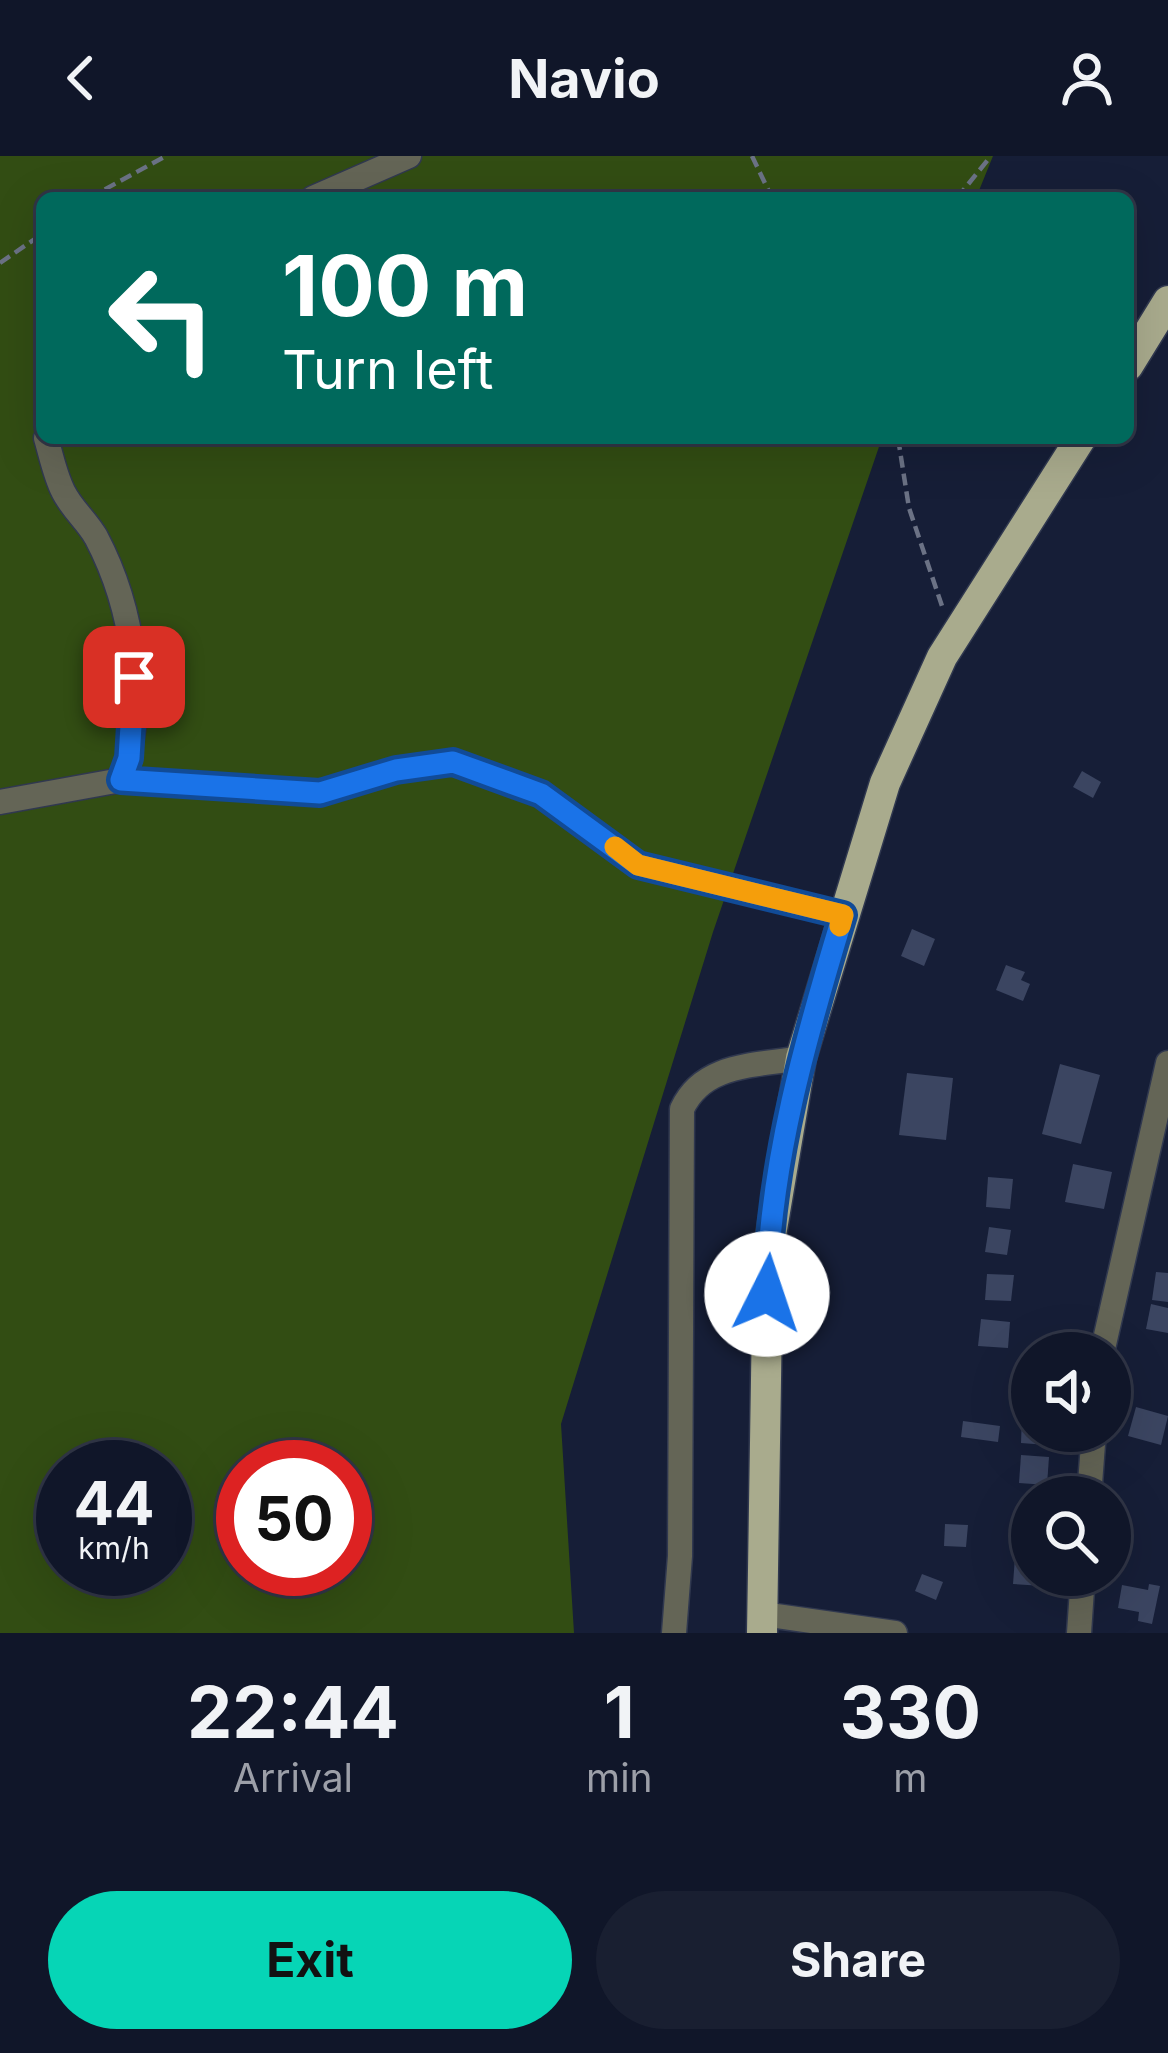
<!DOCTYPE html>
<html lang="en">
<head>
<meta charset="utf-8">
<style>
  body { margin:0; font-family:Inter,sans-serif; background:#191f31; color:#f1f3f6; height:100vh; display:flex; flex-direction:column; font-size:45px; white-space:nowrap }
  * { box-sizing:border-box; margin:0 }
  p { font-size:39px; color:#9c9fa8 }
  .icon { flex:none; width:66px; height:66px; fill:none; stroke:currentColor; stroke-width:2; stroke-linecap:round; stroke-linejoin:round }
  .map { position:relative; height:1477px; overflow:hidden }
  .sheet { display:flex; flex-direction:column; background:#101629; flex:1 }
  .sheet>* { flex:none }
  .guide { position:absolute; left:36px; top:36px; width:1098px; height:252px; border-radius:18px; box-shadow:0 12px 48px #0002,0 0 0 3px #303546; background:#00695c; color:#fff; overflow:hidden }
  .buttons { position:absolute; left:1011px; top:1176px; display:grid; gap:24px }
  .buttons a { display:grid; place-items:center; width:120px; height:120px; border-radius:50%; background:#101629; box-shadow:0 12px 48px #0002,0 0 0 3px #303546; font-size:60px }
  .speed { position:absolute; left:36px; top:1284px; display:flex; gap:24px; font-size:60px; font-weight:700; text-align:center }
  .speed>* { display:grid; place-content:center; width:156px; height:156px; border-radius:50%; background:#101629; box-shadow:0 12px 48px #0002,0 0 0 3px #303546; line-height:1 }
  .speed small { font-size:30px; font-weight:400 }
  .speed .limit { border:18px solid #d22; background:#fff; color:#111 }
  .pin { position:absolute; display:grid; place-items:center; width:102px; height:102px; color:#fff; margin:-51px; border-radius:24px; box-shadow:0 6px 18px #0006 }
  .me { position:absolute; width:132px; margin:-66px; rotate:4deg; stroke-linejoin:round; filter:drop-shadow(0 0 9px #0008) }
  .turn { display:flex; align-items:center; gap:42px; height:252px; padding:0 48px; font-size:54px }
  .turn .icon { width:156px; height:156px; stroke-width:2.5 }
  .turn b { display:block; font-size:84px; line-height:102px }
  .eta { display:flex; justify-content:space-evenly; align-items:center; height:204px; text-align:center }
  .eta b { font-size:72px; font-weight:700; line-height:84px }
  .action { display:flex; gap:24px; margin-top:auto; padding:24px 48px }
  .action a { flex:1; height:138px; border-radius:72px; background:#06d5b6; color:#111; font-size:48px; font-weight:700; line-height:138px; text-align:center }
  .action a+a { background:#191f31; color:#f1f3f6 }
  header { display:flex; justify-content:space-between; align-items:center; height:156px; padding:0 48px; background:#101629; font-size:54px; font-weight:700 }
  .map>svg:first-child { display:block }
  .forest { fill:#324d13; fill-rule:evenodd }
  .building { fill:#3b4561 }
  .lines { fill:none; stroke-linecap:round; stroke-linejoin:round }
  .minor-casing { stroke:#30384f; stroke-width:27 }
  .major-casing { stroke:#30384f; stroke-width:33 }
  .path { stroke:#6b7285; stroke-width:4.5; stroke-dasharray:12 6; stroke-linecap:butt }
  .minor { stroke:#646556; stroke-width:24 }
  .major { stroke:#a9ab8d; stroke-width:30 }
  .route-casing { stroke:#114b97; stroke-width:30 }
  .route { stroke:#1a73e8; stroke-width:21 }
  .slow { stroke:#f59e0b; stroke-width:21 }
</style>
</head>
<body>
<header><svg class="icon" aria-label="back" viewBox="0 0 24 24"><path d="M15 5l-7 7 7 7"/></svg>Navio<svg class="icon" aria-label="person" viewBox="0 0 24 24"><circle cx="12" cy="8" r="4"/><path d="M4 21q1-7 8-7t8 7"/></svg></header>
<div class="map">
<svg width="1168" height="1477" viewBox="0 0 1168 1477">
  <rect width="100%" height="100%" fill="#161e37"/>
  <path class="forest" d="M0,0H993L976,42H42V282H882L713,776L561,1268L574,1477H0ZM63,1311H165V1413H63ZM243,1311H345V1413H243Z"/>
  <g class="building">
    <polygon points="1082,615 1101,626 1093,642 1073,631"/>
    <polygon points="912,773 935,783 924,810 901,800"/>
    <polygon points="1006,809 1025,816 1021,824 1030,828 1023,845 996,834"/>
    <polygon points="1060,908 1100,919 1081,988 1042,978"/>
    <polygon points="907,917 953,922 946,984 899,979"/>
    <polygon points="1073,1008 1112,1016 1104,1053 1065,1046"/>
    <polygon points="988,1021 1013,1023 1010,1053 986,1051"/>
    <polygon points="989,1071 1011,1074 1007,1099 985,1096"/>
    <polygon points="1156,1116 1168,1117 1168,1146 1152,1144"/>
    <polygon points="987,1118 1014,1119 1011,1145 985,1144"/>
    <polygon points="1151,1148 1168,1152 1168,1177 1146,1173"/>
    <polygon points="981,1163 1010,1166 1008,1192 978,1190"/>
    <polygon points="1136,1251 1168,1260 1161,1289 1128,1280"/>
    <polygon points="1022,1258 1032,1258 1032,1275 1048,1275 1047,1289 1021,1287"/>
    <polygon points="963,1265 1000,1270 998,1286 961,1281"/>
    <polygon points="1021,1299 1049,1301 1047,1329 1019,1327"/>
    <polygon points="1019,1348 1032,1349 1032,1377 1017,1376"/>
    <polygon points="945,1368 968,1369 966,1391 944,1390"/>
    <polygon points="1015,1401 1032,1402 1032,1419 1044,1419 1043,1430 1013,1428"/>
    <polygon points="922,1418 943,1426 936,1444 915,1435"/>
    <polygon points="1149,1428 1160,1430 1152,1468 1138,1465 1139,1456 1118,1452 1122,1429 1148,1434"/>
  </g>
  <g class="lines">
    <defs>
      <g id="minor">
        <polyline points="313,42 409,0"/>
        <polyline points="121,624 320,637 396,614 453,606 541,638 638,709 843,759"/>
        <path d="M0,646L121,624C149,549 133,451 96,381C87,365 71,352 63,335C55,319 51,299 46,282"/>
        <polyline points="1102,1197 1168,907"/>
        <polyline points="1089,1341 1094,1275"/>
        <polyline points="762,1458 895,1477"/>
        <path d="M674,1477L680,1400L682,953C703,907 755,910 801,902"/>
        <polyline points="1079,1477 1083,1419"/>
      </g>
      <g id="major">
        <polyline points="1128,210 1168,145"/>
        <polyline points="762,1477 768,1097 801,902 885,627 942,501 1081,282"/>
      </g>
    </defs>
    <use href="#minor" class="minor-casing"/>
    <use href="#major" class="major-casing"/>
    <g class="path">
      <polyline points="752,0 772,42"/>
      <polyline points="89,42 166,0"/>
      <polyline points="957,42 991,0"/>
      <polyline points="0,107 42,78"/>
      <polyline points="898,282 909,352 942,450"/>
    </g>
    <use href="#minor" class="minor"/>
    <use href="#major" class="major"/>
  </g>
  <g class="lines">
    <defs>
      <path id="route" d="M134,521L129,602L121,624L320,637L396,614L453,606L541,638L638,709L843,759C806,881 769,1009 767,1138"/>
    </defs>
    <use href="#route" class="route-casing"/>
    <use href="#route" class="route"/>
    <polyline class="slow" points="615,691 638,709 843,759 840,770"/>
  </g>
</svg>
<div class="buttons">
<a><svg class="icon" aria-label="sound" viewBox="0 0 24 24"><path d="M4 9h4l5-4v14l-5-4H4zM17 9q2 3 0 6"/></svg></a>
<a><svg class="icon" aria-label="search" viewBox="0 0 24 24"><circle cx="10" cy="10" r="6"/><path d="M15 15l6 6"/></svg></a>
</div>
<div class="speed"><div>44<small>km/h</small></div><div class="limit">50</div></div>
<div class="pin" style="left:134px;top:521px;background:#d93025"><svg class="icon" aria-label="arrive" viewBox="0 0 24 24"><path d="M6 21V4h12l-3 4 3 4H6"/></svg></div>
<svg class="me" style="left:767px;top:1138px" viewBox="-20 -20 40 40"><circle r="19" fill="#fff"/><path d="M0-13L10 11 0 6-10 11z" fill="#1a73e8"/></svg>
<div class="guide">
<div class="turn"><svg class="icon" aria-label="left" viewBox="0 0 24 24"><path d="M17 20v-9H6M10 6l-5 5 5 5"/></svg><div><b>100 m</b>Turn left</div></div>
</div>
</div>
<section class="sheet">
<div class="eta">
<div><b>22:44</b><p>Arrival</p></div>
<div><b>1</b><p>min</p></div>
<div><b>330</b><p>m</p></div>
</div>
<div class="action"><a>Exit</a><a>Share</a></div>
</section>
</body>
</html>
